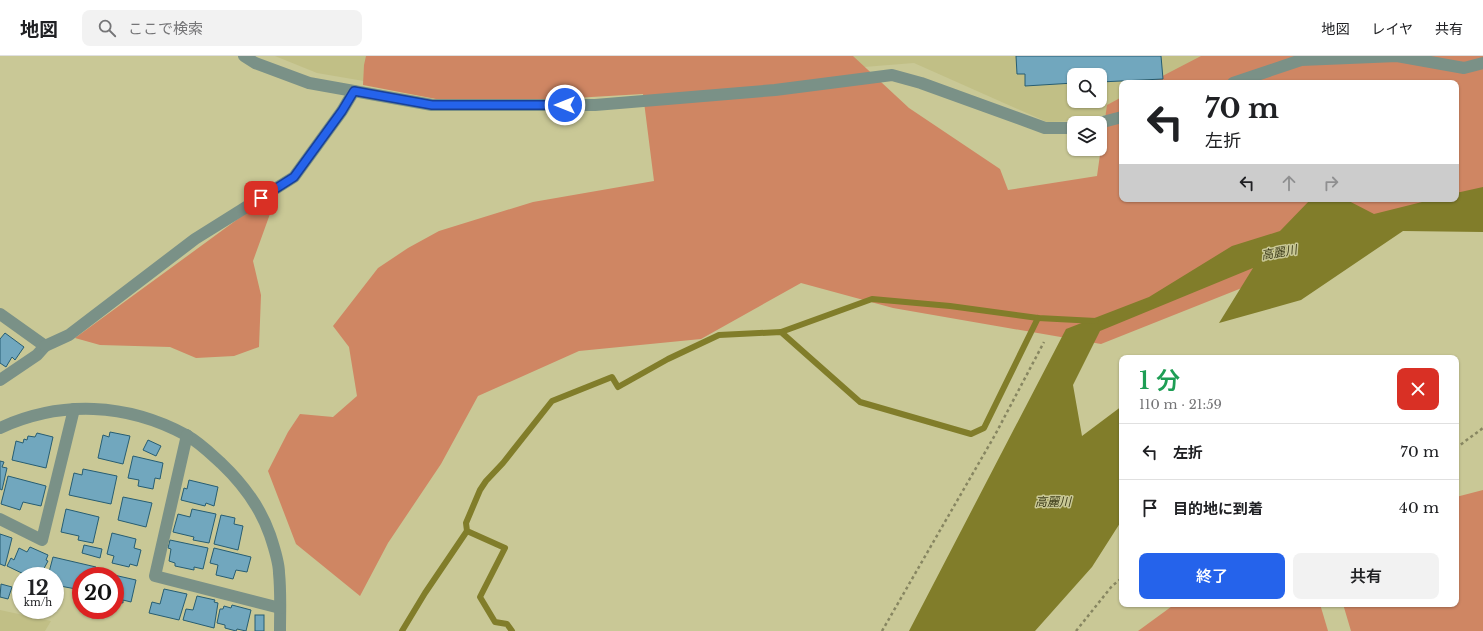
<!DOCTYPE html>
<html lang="ja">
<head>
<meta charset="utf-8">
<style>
  body { margin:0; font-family:"Libre Baskerville","Noto Sans JP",serif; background:#f2f2f2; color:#202124; height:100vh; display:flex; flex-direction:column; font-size:15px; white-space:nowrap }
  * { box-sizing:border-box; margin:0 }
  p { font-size:13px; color:#757577 }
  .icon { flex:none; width:22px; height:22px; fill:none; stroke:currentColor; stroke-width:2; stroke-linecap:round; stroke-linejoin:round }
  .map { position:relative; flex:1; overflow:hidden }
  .details { position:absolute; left:1119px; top:299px; width:340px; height:252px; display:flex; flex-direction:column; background:#fff; border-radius:8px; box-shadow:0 1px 3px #0004 }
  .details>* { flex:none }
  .hud { position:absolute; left:1119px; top:24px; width:340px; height:122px; border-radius:8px; box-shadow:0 1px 3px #0004; background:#fff; color:#202124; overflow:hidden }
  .buttons { position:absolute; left:1067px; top:12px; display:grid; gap:8px }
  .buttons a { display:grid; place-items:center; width:40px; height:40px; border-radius:8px; background:#fff; box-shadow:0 1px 3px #0004; font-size:20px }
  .speed { position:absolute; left:12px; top:511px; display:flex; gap:8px; font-size:20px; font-weight:700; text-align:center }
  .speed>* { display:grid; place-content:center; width:52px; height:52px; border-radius:50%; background:#fff; box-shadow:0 1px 3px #0004; line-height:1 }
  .speed small { font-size:10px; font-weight:400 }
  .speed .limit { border:6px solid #d22; background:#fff; color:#111 }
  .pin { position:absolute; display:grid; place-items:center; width:34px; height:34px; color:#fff; margin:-17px; border-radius:8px; box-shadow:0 2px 6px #0006 }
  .me { position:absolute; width:44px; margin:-22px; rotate:270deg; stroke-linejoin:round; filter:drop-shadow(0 0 3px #0008) }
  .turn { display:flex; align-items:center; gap:14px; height:84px; padding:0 20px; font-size:18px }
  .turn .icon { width:52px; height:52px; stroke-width:2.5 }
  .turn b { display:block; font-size:28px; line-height:34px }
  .lanes { display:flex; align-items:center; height:38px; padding:0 20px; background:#0003; justify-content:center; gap:20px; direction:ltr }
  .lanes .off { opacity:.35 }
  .round { display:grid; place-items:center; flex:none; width:42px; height:42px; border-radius:8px; background:#f2f2f2 }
  .headline { display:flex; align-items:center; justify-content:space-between; height:68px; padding:0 20px }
  h1 { font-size:24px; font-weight:600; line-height:30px; color:#1e9e55 }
  .primary-button { display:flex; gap:8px; margin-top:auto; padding:8px 20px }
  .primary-button a { flex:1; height:46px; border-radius:8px; background:#2563eb; color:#fff; font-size:16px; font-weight:600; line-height:46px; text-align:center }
  .primary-button a+a { background:#f2f2f2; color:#202124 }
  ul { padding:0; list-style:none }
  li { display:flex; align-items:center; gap:12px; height:56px; padding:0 20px; border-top:1px solid #e0e0e0 }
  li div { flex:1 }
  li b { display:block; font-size:15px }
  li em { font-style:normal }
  header { display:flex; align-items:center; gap:24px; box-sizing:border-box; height:56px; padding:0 20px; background:#fff; border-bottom:1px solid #e0e0e0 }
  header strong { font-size:19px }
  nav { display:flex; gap:22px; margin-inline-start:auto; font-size:14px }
  .search { width:280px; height:36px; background:#f2f2f2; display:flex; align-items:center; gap:10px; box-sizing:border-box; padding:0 14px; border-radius:8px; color:#757577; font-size:15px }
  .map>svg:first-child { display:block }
  .built { fill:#c1bf86; fill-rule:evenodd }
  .green { fill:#cf8663 }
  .water { fill:#817d2a }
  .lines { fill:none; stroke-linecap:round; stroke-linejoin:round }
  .stream { stroke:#817d2a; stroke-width:6 }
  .building { fill:#71a7be; stroke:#275d72 }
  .path { stroke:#878661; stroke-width:2.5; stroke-dasharray:3 3; stroke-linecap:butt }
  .minor { stroke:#7a9187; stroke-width:12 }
  .route-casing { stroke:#184099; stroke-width:10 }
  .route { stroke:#2563eb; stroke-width:7 }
  .labels { text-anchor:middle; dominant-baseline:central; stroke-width:3; stroke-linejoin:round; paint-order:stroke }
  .water-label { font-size:12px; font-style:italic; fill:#3f3e1b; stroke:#c9c896 }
</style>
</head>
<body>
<header>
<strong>地図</strong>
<div class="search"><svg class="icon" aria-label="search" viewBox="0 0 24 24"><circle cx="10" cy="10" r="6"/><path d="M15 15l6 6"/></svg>ここで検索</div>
<nav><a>地図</a><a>レイヤ</a><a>共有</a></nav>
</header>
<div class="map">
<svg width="1483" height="575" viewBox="0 0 1483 575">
  <rect width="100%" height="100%" fill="#c9c896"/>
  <g class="built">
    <path d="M275,0H1290L1212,27H1122V54L1083,65L1047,66L914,7L839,13L434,37L317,17ZM1074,19H1100V45H1074Z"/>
    <polygon points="0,554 51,565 45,575 0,575"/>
  </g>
  <g class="green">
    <polygon points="366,0 853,0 909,52 1000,113 1008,134 1097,120 1107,49 1122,41 1122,143 1456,143 1456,27 1149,27 1201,0 1483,0 1483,139 1277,218 1101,288 893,252 801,227 701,283 579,295 478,340 441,408 388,487 360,540 296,488 268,415 288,376 300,358 333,361 357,340 349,291 333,270 378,212 408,192 439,175 533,146 654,125 643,38 557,43 436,43 363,29 364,9"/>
    <polygon points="279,133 253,205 261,239 259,291 234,300 196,302 170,291 100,289 75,282"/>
    <polygon points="1483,434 1483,575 1351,575 1343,548 1456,548 1456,441"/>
    <polygon points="1175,548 1320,548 1328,575 1138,575"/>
  </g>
  <polygon class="water" points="1483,131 1483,176 1403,175 1301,244 1219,267 1253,212 1100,275 1073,329 1082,380 1122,350 1122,464 1092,511 1035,575 909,575 1066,273 1149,241 1232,190 1280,175 1311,143 1345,143 1374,158 1434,143 1456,143 1456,137"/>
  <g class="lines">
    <g class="stream">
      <polyline points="781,276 872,243 950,250 1038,262 1096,265"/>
      <polyline points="402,575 425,537 467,475"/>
      <polyline points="512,575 507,568 495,566 480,541 505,492 467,475 466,467 480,434 486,425 503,407 552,345 612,321 618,331 668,303 719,279 781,276 860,346 971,378 984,372 1038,262"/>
    </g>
  </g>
  <g class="building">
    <polygon points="1016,0 1161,0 1163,23 1100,26 1100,19 1074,19 1074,27 1025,30 1025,18 1017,18"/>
    <polygon points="5,277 24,291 15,304 12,301 6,311 0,307 0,283"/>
    <polygon points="110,376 130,380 123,408 98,402 103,379 109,381"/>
    <polygon points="37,377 53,381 46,412 12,404 16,385 23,387 24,383 27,384 28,380 35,381"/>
    <polygon points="148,384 161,390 156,400 143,394"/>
    <polygon points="133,400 163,407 160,423 155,422 153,433 138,430 139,424 128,422"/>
    <polygon points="0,405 4,406 2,411 7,412 2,434 0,433"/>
    <polygon points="83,413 117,420 111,448 69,439 74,417 82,419"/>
    <polygon points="8,420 46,430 41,450 23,446 20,454 1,448"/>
    <polygon points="189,424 218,431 214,450 206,447 205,450 181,444 184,432 187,433"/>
    <polygon points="123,441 152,447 146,471 118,464"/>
    <polygon points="66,453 99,461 93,487 78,484 79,480 61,476"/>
    <polygon points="192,453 216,458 209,487 193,484 194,481 173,476 178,458 190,461"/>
    <polygon points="221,459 235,462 234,468 243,470 238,494 214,488"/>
    <polygon points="112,477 136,483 134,492 141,494 137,510 130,508 129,511 112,507 114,500 107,498"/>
    <polygon points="0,478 12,482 5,510 0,508"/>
    <polygon points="170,484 208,492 203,513 194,511 194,514 175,510 175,507 169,505 171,493 168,492"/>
    <polygon points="84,489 102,493 100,502 82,497"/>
    <polygon points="30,491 48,499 46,504 48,505 40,520 28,520 7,510 11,502 14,504 19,492 27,496"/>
    <polygon points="214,492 251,501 247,516 236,514 233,523 216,519 218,509 210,507"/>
    <polygon points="53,501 96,511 94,520 81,520 81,534 55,529 55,520 48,520"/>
    <polygon points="105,517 136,524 131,546 123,544 123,547 115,545 115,520 105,520"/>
    <polygon points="1,528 12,531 8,543 0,541"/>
    <polygon points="164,533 187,538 179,564 149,557 152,546 160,548"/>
    <polygon points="197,540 215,544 214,546 218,547 214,572 183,564 186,553 193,554"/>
    <polygon points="232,549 251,554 246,575 237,573 236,575 225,572 225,569 217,567 220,553 223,553 224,550 231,552"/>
    <rect x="255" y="559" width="9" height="16"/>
  </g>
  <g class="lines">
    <g class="path">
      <polyline points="1456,392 1483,372"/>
      <polyline points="882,575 995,379 1044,286"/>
      <polyline points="1076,575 1112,530 1122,522"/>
    </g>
    <g class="minor">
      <polyline points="244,0 255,7 309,27 432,49 595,49 775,34 892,19 921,27 1045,72 1074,72"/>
      <polyline points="1233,27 1301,4 1397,0 1464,12 1483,7"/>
      <polyline points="1099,67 1122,61"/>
      <polyline points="0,258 45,290 37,299 0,324"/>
      <polyline points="45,290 69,279 195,183 294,121 342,55 354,35"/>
      <path d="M0,372C61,344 127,347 186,379C199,386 210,397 221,407C242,427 261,453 270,479C274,491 279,506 279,517C281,536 280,556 280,575"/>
      <polyline points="187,379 155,520 280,552"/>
      <polyline points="0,463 42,484 74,353"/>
    </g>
  </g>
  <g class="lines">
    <defs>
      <polyline id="route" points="261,142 294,121 342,55 354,35 432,49 565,49"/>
    </defs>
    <use href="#route" class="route-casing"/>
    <use href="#route" class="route"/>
  </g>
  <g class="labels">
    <g class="water-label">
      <text transform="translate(1279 196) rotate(-10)">高麗川</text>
      <text x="1053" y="445">高麗川</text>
    </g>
  </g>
</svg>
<div class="buttons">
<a><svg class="icon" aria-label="search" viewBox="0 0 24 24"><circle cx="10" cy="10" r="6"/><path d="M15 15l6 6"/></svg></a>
<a><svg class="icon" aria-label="layers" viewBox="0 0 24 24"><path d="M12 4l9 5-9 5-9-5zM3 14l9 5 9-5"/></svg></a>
</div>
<div class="speed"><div>12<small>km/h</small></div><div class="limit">20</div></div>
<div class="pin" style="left:261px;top:142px;background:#d93025"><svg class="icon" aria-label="arrive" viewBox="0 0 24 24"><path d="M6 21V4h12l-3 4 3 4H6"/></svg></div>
<svg class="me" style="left:565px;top:49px" viewBox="-20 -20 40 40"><circle r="17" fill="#2563eb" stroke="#fff" stroke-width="3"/><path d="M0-11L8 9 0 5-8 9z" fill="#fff"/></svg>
<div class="hud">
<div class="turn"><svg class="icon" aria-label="left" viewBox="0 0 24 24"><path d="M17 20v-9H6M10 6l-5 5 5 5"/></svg><div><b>70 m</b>左折</div></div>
<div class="lanes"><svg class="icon" aria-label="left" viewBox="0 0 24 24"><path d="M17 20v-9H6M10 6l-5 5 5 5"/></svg><svg class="icon off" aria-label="ahead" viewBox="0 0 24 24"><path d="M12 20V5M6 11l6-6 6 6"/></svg><svg class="icon off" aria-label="right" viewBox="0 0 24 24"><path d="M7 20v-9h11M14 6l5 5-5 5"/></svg></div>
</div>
<section class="details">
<div class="headline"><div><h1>1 分</h1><p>110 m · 21:59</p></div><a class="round" style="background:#d93025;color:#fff"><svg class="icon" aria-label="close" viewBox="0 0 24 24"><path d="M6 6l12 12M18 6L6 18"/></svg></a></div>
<ul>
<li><svg class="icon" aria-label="left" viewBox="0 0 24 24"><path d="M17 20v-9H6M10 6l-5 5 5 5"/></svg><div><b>左折</b></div><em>70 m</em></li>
<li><svg class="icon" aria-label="arrive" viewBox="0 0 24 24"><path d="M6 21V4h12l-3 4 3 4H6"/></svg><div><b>目的地に到着</b></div><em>40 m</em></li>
</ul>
<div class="primary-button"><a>終了</a><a>共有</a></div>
</section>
</div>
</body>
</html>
